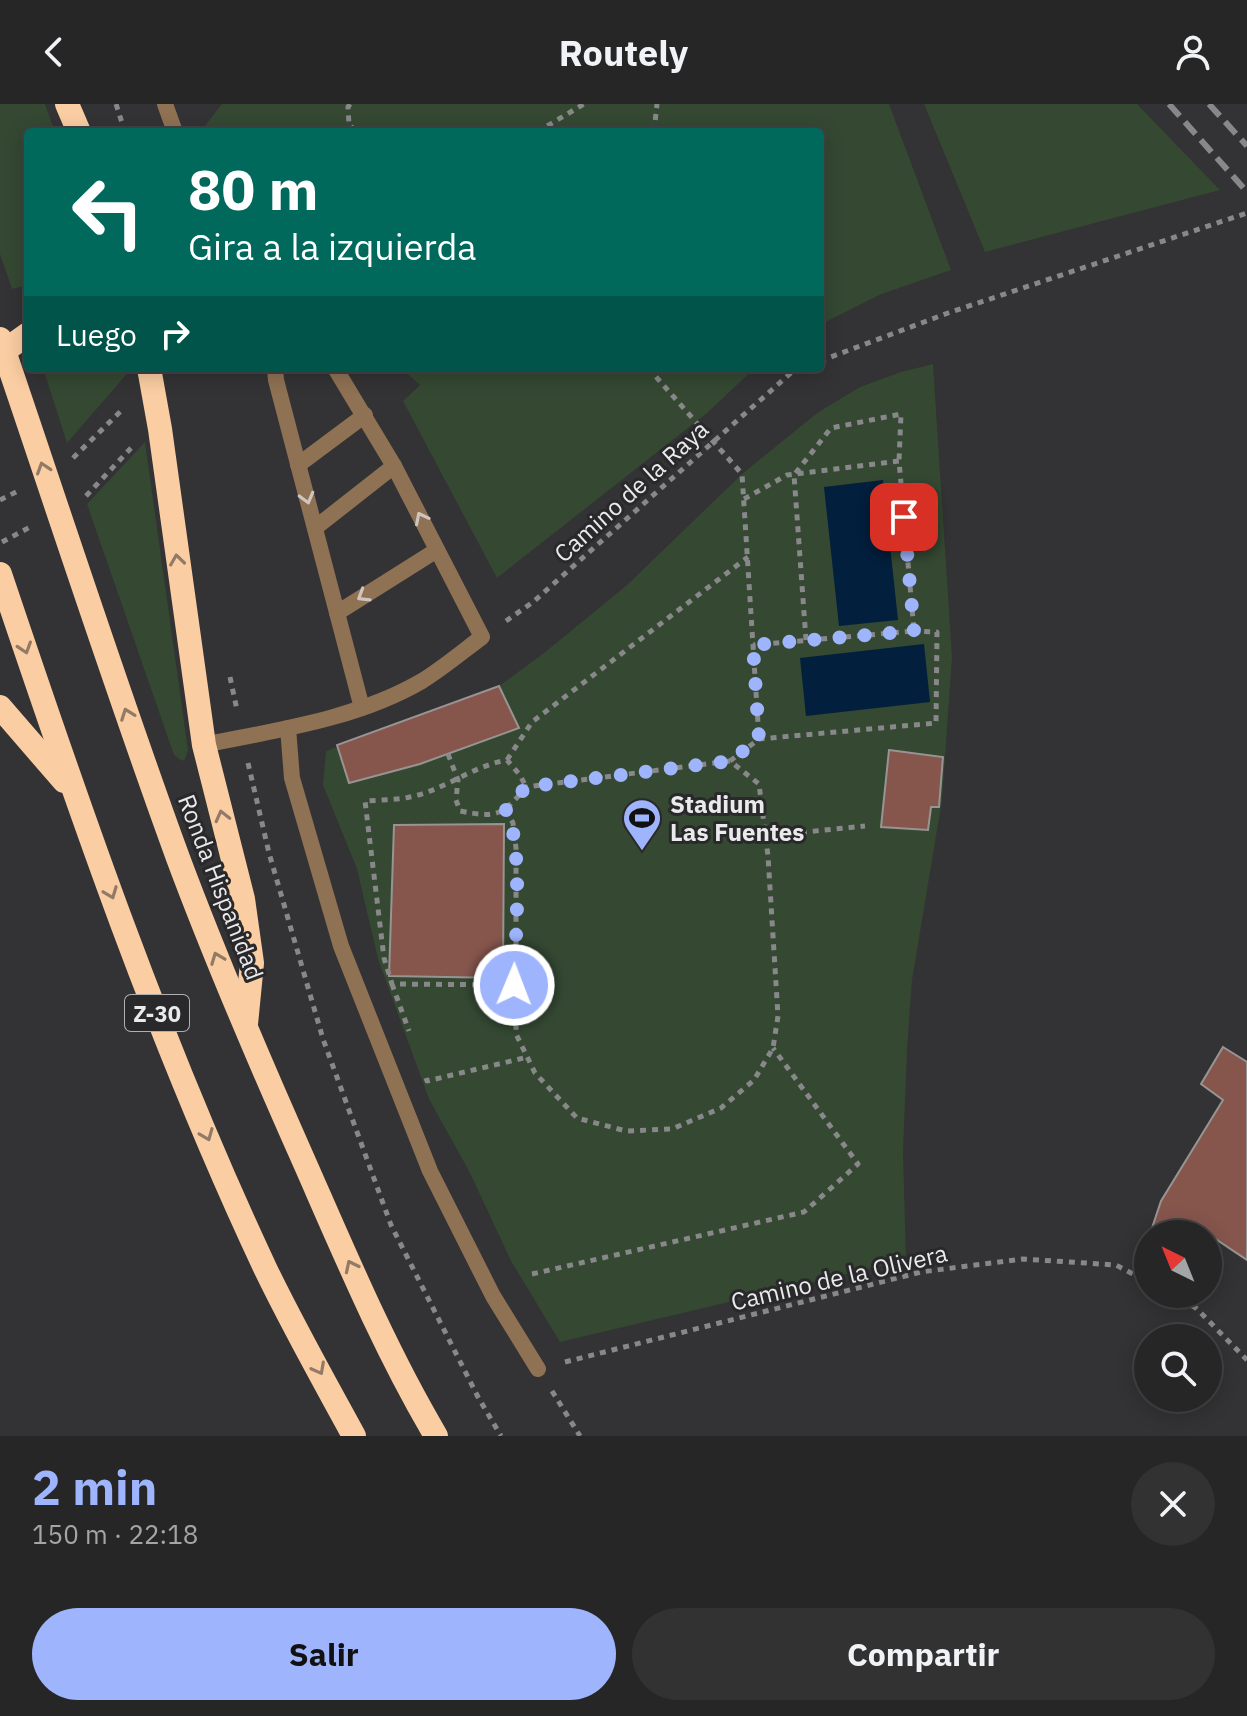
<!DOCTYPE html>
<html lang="es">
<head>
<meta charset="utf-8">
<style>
  body { margin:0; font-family:"IBM Plex Sans",sans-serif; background:#323233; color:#f1f3f6; height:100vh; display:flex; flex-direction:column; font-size:30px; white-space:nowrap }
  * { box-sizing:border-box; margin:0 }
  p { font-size:26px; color:#a4a5a7 }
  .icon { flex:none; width:44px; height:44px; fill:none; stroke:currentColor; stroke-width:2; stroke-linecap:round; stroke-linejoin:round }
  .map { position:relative; height:1332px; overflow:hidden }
  .panel { display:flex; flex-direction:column; background:#262627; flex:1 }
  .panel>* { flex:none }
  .hud { position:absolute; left:24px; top:24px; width:800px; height:244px; border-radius:8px; box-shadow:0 4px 20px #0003,0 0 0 2px #424344; background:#00695c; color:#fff; overflow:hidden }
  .needle { width:52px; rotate:317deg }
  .tools { position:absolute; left:1134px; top:1116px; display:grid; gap:16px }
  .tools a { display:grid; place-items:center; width:88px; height:88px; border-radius:50%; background:#262627; box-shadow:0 4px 20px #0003,0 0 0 2px #424344; font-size:40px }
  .pin { position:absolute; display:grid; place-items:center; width:68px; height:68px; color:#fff; margin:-34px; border-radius:16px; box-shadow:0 4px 12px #0006 }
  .me { position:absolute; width:88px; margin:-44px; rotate:1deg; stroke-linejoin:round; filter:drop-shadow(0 0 6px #0008) }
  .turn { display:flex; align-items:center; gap:28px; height:168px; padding:0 32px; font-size:36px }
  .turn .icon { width:104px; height:104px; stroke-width:2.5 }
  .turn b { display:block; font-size:56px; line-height:68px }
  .then { display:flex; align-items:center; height:76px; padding:0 32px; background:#0003; gap:16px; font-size:30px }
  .round { display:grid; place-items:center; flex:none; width:84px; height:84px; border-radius:42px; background:#323233 }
  .headline { display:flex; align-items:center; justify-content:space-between; height:136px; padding:0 32px }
  h1 { font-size:48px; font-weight:800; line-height:60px; color:#9eb4fd }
  .action { display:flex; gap:16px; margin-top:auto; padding:16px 32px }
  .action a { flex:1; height:92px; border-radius:48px; background:#9eb4fd; color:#111; font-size:32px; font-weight:800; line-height:92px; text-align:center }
  .action a+a { background:#323233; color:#f1f3f6 }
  header { display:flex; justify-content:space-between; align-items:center; height:104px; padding:0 32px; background:#262627; font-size:36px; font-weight:800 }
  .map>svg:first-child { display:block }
  .green { fill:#344832 }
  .water { fill:#021f3d }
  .building { fill:#86564d; stroke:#979493; stroke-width:2 }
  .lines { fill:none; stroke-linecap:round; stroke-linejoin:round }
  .path { stroke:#888789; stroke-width:5; stroke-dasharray:6 6; stroke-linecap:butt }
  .lane { stroke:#8f7153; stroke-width:16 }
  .street { stroke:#8f7153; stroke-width:16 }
  .highway { stroke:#facda2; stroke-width:24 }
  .rail { stroke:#888789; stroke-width:6; stroke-dasharray:16 8; stroke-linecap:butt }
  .oneway { stroke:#927a66 }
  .oneway2 { stroke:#cfc5bd }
  .route { stroke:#9eb4fd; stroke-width:14; stroke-dasharray:0 25.2 }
  .labels { text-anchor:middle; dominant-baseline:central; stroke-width:6; stroke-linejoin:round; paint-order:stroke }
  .shield { fill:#29282a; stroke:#b0afb1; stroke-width:2 }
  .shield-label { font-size:22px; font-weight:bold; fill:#eae9eb }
  .street-label { font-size:24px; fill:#eae9eb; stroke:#29282a }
  .poi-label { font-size:24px; font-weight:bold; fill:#eae9eb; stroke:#29282a; text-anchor:start }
</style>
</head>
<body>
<header><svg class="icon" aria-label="back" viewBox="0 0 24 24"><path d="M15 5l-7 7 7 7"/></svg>Routely<svg class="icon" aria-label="person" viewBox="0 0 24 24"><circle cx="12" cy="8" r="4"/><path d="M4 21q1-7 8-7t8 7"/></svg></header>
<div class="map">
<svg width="1247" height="1332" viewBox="0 0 1247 1332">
  <rect width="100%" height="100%" fill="#333234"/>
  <g class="green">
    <polygon points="0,0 45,0 55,28 28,28 28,181 12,185 0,150"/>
    <polygon points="222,0 889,0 951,166 879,191 820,221 820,28 200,28"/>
    <polygon points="924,0 1137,0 1220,86 985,148"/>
    <polygon points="933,260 952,553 942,696 912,876 907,946 903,1049 906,1156 560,1238 511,1157 469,1067 429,995 378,855 357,765 323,681 326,647 499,582 544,549 627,481 742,370 817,309 860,283 901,268"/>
    <polygon points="43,264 132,264 67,339"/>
    <polygon points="401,264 755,264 707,309 497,474 403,297 420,281"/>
    <polygon points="145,338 188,646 185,655 182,657 174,651 87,400"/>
  </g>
  <g class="water">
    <polygon points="883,376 898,516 839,522 824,383"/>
    <polygon points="924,540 930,598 806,612 800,554"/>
  </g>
  <g class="building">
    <polygon points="499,582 519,624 420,660 349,679 337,641"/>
    <polygon points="889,646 943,653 939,703 931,703 928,726 881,723"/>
    <polygon points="504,720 503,874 389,872 394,721"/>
    <polygon points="1223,943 1247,958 1247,1156 1208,1130 1150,1130 1161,1097 1223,996 1201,980"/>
  </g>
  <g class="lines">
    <g class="path">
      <polyline points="116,0 125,28"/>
      <polyline points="350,0 348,3 349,21 358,28"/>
      <polyline points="537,28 584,0"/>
      <polyline points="654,28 657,0"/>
      <polyline points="820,257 948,209 1247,109"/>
      <polyline points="650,264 649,265 742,370 759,635"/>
      <polyline points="418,268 422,264"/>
      <polyline points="73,354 123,305"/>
      <polyline points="86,392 131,344"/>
      <polyline points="744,395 787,371 899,357 914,527 753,541"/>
      <polyline points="0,396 20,386"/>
      <polyline points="2,438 32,422"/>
      <polyline points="506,517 533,498 793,267 801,264"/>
      <polyline points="806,536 794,371 831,324 901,310 899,357"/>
      <polyline points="230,573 237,606"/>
      <path d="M448,650L458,676L456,696L460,707C497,714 502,712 526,683L730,657L759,680L768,752L778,912L773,944L754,976L721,1004L672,1025L626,1027L577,1014L535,969L516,930V744L513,719L506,706"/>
      <polyline points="507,656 532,618 748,453"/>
      <polyline points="730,657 759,635 936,619 937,528 914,527"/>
      <polyline points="248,659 269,749 323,935 391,1121 478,1293 501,1332"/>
      <polyline points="765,732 865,722"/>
      <polyline points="392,880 409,927"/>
      <path d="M514,881L392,880L384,854L365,697C380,696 396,696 410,693C444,686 473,662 507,656L520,671L526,683"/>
      <polyline points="426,974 427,977 528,953"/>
      <polyline points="532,1170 804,1108 858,1060 773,944"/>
      <polyline points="1171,1190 1196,1204 1247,1256"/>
      <polyline points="565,1258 921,1168 1023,1155 1116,1161 1148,1178"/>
      <polyline points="552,1287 580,1332"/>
    </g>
    <g class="lane">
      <polyline points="165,0 175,28"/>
      <polyline points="275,264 276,276 362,604"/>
      <polyline points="298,361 365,311"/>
      <polyline points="315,424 394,362"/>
      <polyline points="337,509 437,446"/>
      <path d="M204,641C276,626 357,615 422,577C443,564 462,548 482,533L394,362L335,264"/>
    </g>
    <polyline class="street" points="288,624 292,674 341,842 430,1067 493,1192 538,1265"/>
    <g class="highway">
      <polyline points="67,0 79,28"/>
      <path d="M0,235C59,408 115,582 178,754C216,856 259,956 303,1055C344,1148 384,1244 436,1332"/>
      <polyline points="4,247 28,230"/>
      <polyline points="149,264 160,325 204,641 243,795 252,859 246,920"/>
      <path d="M0,470C79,705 160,941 266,1166C293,1222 324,1277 354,1332"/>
      <polyline points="0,603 64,677"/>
    </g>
    <g class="rail">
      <polyline points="1169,0 1247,88"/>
      <polyline points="1209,0 1247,42"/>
    </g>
  </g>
  <defs><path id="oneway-chevron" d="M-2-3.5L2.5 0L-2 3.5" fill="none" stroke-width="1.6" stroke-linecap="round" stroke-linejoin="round" transform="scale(2)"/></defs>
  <g class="oneway">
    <use href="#oneway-chevron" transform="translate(43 364) rotate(-108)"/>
    <use href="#oneway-chevron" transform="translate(177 456) rotate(-98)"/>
    <use href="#oneway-chevron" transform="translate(25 544) rotate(72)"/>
    <use href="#oneway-chevron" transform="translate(127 610) rotate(-110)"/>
    <use href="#oneway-chevron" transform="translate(222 712) rotate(-104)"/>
    <use href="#oneway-chevron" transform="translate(111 789) rotate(69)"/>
    <use href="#oneway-chevron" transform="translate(217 854) rotate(-111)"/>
    <use href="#oneway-chevron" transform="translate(207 1031) rotate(68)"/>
    <use href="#oneway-chevron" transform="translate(351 1162) rotate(-116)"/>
    <use href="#oneway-chevron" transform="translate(319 1265) rotate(62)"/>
  </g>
  <g class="oneway2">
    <use href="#oneway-chevron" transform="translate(307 394) rotate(75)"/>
    <use href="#oneway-chevron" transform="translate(421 414) rotate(-117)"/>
    <use href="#oneway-chevron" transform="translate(363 492) rotate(148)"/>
  </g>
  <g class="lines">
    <path class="route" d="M514,881C515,839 524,740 506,706L526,683L730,657L759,635L753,541L914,527L904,413"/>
  </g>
  <defs>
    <symbol id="stadium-pin" viewBox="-11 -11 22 30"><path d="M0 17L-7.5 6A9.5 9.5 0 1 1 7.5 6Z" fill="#9eb4fd" stroke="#29282a"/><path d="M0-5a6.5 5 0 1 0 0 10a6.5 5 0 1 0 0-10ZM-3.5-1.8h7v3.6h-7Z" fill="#111"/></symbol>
  </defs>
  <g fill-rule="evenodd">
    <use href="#stadium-pin" x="620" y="692" width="44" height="60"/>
  </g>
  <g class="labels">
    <rect class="shield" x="125" y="891" width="64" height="36" rx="6"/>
    <g class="shield-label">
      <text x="157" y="909">Z-30</text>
    </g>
    <g class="street-label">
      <text transform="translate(631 387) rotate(-42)">Camino de la Raya</text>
      <text transform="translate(221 783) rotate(69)">Ronda Hispanidad</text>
      <text transform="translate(839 1173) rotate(-13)">Camino de la Olivera</text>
    </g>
    <g class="poi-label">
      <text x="670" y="700">Stadium<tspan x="670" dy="28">Las Fuentes</tspan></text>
    </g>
  </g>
</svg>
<div class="tools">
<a><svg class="needle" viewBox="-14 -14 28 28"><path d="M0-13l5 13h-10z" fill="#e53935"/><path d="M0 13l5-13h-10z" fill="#a4a5a7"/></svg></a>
<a><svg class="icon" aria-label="search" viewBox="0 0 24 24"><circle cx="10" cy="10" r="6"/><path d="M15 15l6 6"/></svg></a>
</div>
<div class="pin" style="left:904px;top:413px;background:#d93025"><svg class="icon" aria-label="arrive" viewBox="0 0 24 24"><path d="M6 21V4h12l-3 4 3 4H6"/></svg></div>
<svg class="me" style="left:514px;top:881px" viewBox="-20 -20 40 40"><circle r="17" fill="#9eb4fd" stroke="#fff" stroke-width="3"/><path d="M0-11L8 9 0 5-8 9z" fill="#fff"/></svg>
<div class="hud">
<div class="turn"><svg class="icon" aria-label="left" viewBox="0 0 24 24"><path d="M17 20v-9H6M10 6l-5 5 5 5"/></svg><div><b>80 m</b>Gira a la izquierda</div></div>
<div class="then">Luego<svg class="icon" aria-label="right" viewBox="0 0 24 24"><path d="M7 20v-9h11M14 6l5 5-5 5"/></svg></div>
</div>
</div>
<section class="panel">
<div class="headline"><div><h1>2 min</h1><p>150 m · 22:18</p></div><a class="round"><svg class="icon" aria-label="close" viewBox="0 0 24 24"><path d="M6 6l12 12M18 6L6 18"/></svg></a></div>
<div class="action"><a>Salir</a><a>Compartir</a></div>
</section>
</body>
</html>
